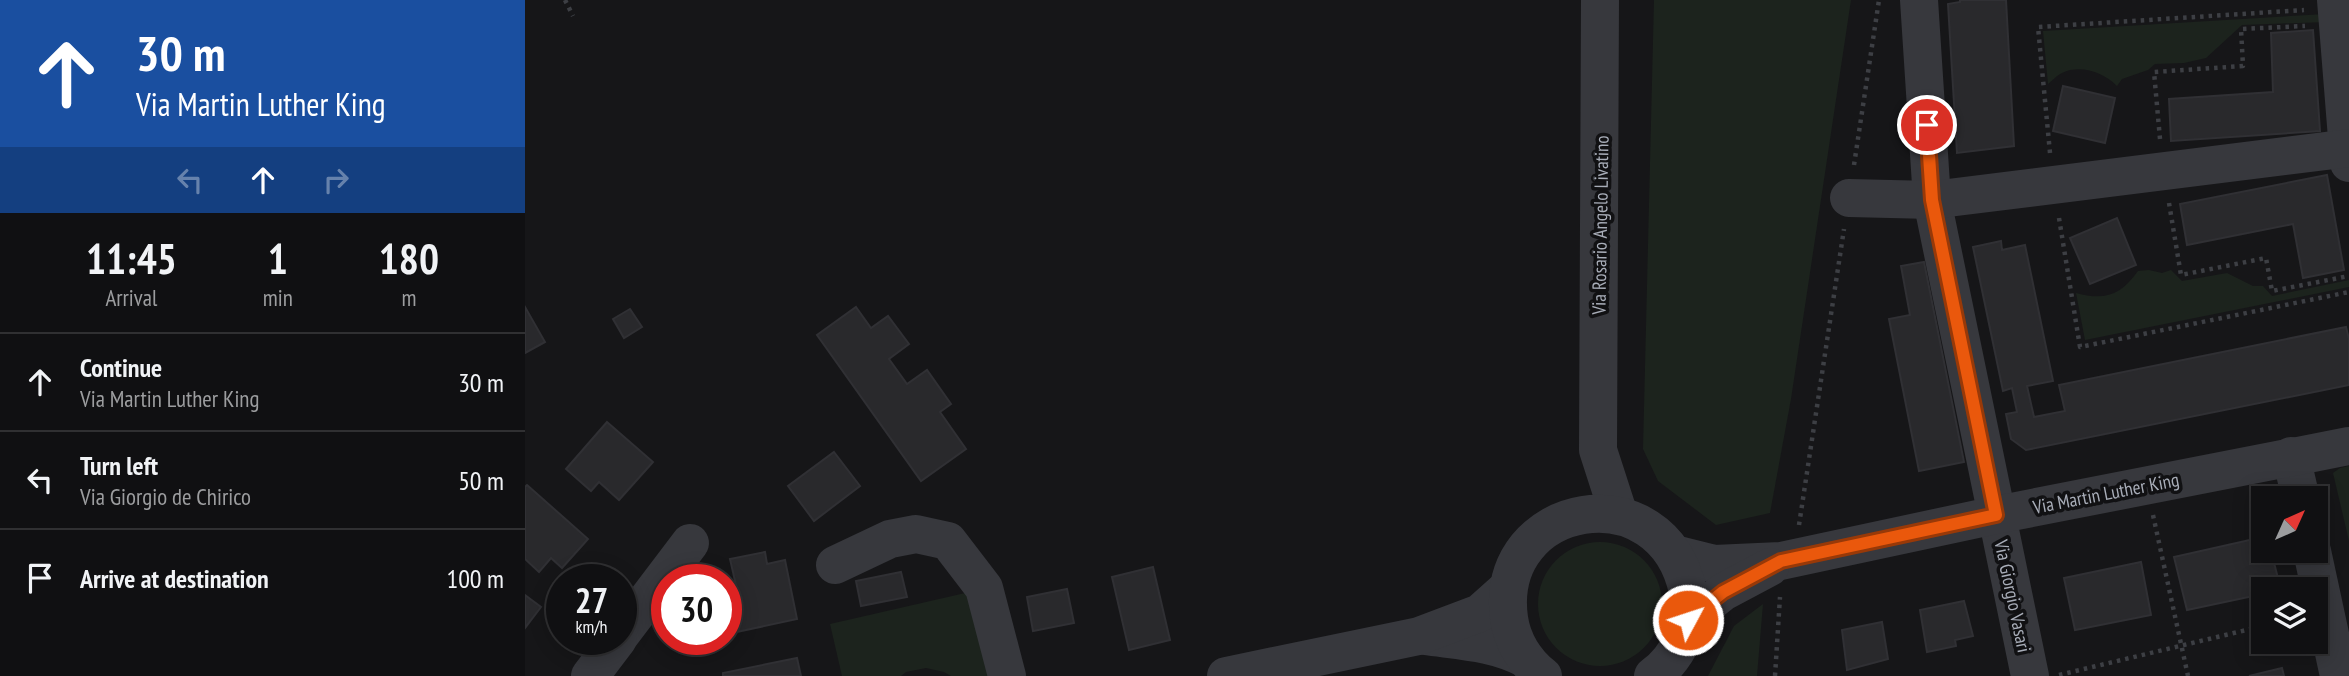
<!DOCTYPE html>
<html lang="en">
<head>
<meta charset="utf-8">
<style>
  body { margin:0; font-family:"PT Sans Narrow",sans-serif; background:#19191b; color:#f1f3f6; height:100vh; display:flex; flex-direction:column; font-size:26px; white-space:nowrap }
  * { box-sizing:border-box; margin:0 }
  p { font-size:23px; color:#9c9d9f }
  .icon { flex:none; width:38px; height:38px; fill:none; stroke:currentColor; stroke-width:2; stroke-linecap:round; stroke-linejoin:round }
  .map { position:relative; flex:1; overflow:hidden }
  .drawer { display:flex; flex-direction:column; background:#101012; width:525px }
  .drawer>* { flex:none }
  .hud { background:#1a4fa0; color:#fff; overflow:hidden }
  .needle { width:46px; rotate:45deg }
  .buttons { position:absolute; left:1726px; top:486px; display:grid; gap:14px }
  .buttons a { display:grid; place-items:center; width:77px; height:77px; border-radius:0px; background:#101012; box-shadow:0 4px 18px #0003,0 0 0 2px #303032; font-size:35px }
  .speed { position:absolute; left:21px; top:564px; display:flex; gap:14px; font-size:35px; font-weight:700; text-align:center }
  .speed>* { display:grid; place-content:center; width:91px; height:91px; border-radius:50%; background:#101012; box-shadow:0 4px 18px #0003,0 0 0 2px #303032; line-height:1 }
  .speed small { font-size:18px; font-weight:400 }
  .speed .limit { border:10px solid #d22; background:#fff; color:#111 }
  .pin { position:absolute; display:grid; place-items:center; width:60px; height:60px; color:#fff; margin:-30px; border:4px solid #fff; border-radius:50%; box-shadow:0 2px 7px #0007 }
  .me { position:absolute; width:77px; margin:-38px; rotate:50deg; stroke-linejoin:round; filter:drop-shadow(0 0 5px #0008) }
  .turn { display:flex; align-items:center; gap:24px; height:147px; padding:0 21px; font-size:32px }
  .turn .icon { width:91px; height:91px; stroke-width:2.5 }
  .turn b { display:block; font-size:49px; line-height:60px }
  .lanes { display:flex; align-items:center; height:66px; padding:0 21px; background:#0003; justify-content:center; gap:35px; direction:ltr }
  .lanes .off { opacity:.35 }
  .eta { display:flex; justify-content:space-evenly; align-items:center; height:119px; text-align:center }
  .eta b { font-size:42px; font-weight:600; line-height:49px }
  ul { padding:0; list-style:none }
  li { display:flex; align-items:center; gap:21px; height:98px; padding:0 21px; border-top:2px solid #303032 }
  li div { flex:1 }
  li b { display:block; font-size:26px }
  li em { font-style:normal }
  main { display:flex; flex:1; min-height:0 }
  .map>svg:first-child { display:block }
  .green { fill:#1c231d }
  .building { fill:#29292c; stroke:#303034; stroke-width:2 }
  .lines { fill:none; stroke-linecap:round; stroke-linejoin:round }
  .path { stroke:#3d3f44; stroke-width:4.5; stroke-dasharray:3.5 5; stroke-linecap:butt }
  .minor { stroke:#37383d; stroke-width:38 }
  .route-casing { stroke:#983908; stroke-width:18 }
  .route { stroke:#ea580c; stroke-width:12 }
  .labels { text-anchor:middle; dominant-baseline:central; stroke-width:7; stroke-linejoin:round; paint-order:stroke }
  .street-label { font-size:19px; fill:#a8adb8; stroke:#111113 }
</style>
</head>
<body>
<main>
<section class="drawer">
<div class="hud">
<div class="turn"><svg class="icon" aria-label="ahead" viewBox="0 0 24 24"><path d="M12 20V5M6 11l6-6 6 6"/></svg><div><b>30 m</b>Via Martin Luther King</div></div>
<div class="lanes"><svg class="icon off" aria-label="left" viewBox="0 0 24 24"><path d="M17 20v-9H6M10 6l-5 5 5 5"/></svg><svg class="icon" aria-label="ahead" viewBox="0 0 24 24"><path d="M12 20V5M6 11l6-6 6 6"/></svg><svg class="icon off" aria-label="right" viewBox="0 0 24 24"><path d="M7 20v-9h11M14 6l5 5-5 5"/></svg></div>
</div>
<div class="eta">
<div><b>11:45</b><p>Arrival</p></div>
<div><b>1</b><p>min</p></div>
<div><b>180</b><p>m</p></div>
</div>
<ul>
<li><svg class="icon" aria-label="ahead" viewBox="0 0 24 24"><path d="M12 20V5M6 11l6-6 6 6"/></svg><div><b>Continue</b><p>Via Martin Luther King</p></div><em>30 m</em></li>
<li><svg class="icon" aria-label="left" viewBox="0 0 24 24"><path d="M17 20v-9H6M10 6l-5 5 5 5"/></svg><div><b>Turn left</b><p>Via Giorgio de Chirico</p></div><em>50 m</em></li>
<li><svg class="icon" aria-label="arrive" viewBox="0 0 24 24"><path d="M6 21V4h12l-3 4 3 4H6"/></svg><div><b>Arrive at destination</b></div><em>100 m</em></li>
</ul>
</section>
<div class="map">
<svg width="1824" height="676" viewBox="0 0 1824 676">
  <rect width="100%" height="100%" fill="#161618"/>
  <g class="green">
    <polygon points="1129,0 1326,0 1266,399 1245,513 1191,525 1133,481 1118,449"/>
    <path d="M1800,14L1801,22L1717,25L1681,58L1659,63L1630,64L1623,70L1597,79L1592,86C1579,73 1556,64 1537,73C1532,75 1527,81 1523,84L1518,31Z"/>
    <path d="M1624,270L1637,273L1646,270L1657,281L1702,273L1728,286H1738L1747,296L1824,280V287L1560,340L1551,293C1580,301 1596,295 1613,271Z"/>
    <polygon points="1824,466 1824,541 1808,473 1815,468"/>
    <circle cx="1075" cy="604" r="62"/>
    <polygon points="449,591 469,676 426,676 419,672 401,668 381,672 376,676 317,676 305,624"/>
    <polygon points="1238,604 1232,676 1183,676 1209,626"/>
  </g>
  <g class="building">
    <polygon points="1435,0 1481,0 1489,146 1432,153 1423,4 1435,2"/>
    <polygon points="1788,30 1795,131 1646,141 1644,99 1748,92 1746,33"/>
    <polygon points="1538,86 1590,98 1580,143 1528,131"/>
    <polygon points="1802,175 1819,270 1778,278 1768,224 1662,245 1655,204"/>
    <polygon points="1592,218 1611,265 1565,284 1545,238"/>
    <polygon points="1476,241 1477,250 1500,245 1528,381 1502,386 1509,417 1540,411 1534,385 1821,327 1824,339 1824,385 1501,450 1486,439 1481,414 1492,412 1487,388 1478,391 1448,247"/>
    <polygon points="1399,262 1439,462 1394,471 1364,319 1385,315 1376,266"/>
    <polygon points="0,307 20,342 0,353"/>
    <polygon points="331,307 346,328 363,316 384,344 364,359 382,384 402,370 426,404 415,412 441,449 396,481 292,335"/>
    <polygon points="105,309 117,327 99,338 88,319"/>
    <polygon points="82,422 128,462 94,500 74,482 66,491 41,469"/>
    <polygon points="309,452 335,486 289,521 263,486"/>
    <polygon points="2,485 63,539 37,568 26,558 14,572 0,559 0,487"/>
    <polygon points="1738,537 1738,551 1746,551 1756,590 1738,590 1738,594 1662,610 1649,557"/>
    <polygon points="240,552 242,564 260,560 272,619 207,633 201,597 213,594 205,559"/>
    <polygon points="1616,562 1626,615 1550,630 1539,578"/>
    <polygon points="628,567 645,640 604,650 587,577"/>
    <polygon points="376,572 382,597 336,606 331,581"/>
    <polygon points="542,589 549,623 508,631 502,597"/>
    <polygon points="0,595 16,607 0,628"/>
    <polygon points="1439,601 1448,636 1430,640 1431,646 1402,652 1395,610"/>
    <polygon points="1357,622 1363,659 1322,670 1317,630"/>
    <polygon points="272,658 276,676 198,676 198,673"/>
    <polygon points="1757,668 1759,676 1724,676"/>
  </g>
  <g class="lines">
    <g class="path">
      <polyline points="40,0 48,16"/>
      <polyline points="1635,139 1629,72 1718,66 1716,29 1780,26"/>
      <polyline points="1525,153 1513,27 1779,10"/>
      <polyline points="1329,165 1354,0"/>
      <polyline points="1644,203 1656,275 1741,258 1747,291 1824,276"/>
      <polyline points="1534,218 1555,347 1824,292"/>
      <polyline points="1628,515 1663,676"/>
      <polyline points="1274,525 1319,229"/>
      <polyline points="1534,675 1738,626"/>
      <polyline points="1250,676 1255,597"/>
    </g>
    <g class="minor">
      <polyline points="1075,0 1073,450 1094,515"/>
      <polyline points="1394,0 1407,200 1505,676"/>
      <polyline points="1811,0 1824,163"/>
      <polyline points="1324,198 1407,200 1824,148"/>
      <polyline points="1766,456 1776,499"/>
      <polyline points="1787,551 1814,676"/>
      <polyline points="1149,554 1189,564 1256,561 1471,515 1824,446"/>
      <polyline points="310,565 365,539 391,534 423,541 459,588 482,676"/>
      <polyline points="1163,620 1198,592 1245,567"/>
      <polyline points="96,634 165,543"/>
      <path d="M900,636C935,641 969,642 1001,659"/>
      <polyline points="65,676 93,639"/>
      <polyline points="701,676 894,636 955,613 983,588"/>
      <path d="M1018,676C1000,662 987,641 984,618C968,500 1138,470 1163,592C1170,623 1153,658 1128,676"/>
    </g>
  </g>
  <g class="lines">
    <defs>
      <polyline id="route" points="1163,620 1198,592 1256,561 1471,515 1407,200 1402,125"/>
    </defs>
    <use href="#route" class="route-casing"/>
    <use href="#route" class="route"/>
  </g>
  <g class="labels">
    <g class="street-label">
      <text transform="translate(1075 225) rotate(-89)">Via Rosario Angelo Livatino</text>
      <text transform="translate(1581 493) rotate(-11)">Via Martin Luther King</text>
      <text transform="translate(1488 596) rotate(78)">Via Giorgio Vasari</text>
    </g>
  </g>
</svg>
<div class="buttons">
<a><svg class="needle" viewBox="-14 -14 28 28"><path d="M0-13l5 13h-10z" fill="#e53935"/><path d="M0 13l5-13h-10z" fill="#9c9d9f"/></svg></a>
<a><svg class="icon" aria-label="layers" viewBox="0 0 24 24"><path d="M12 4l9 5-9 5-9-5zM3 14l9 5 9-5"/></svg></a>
</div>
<div class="speed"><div>27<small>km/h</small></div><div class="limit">30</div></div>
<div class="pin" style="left:1402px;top:125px;background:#d93025"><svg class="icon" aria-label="arrive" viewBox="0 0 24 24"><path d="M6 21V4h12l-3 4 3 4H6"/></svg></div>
<svg class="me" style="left:1163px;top:620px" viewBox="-20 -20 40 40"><circle r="17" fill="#ea580c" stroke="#fff" stroke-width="3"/><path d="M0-11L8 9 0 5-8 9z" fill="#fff"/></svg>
</div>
</main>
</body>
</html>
